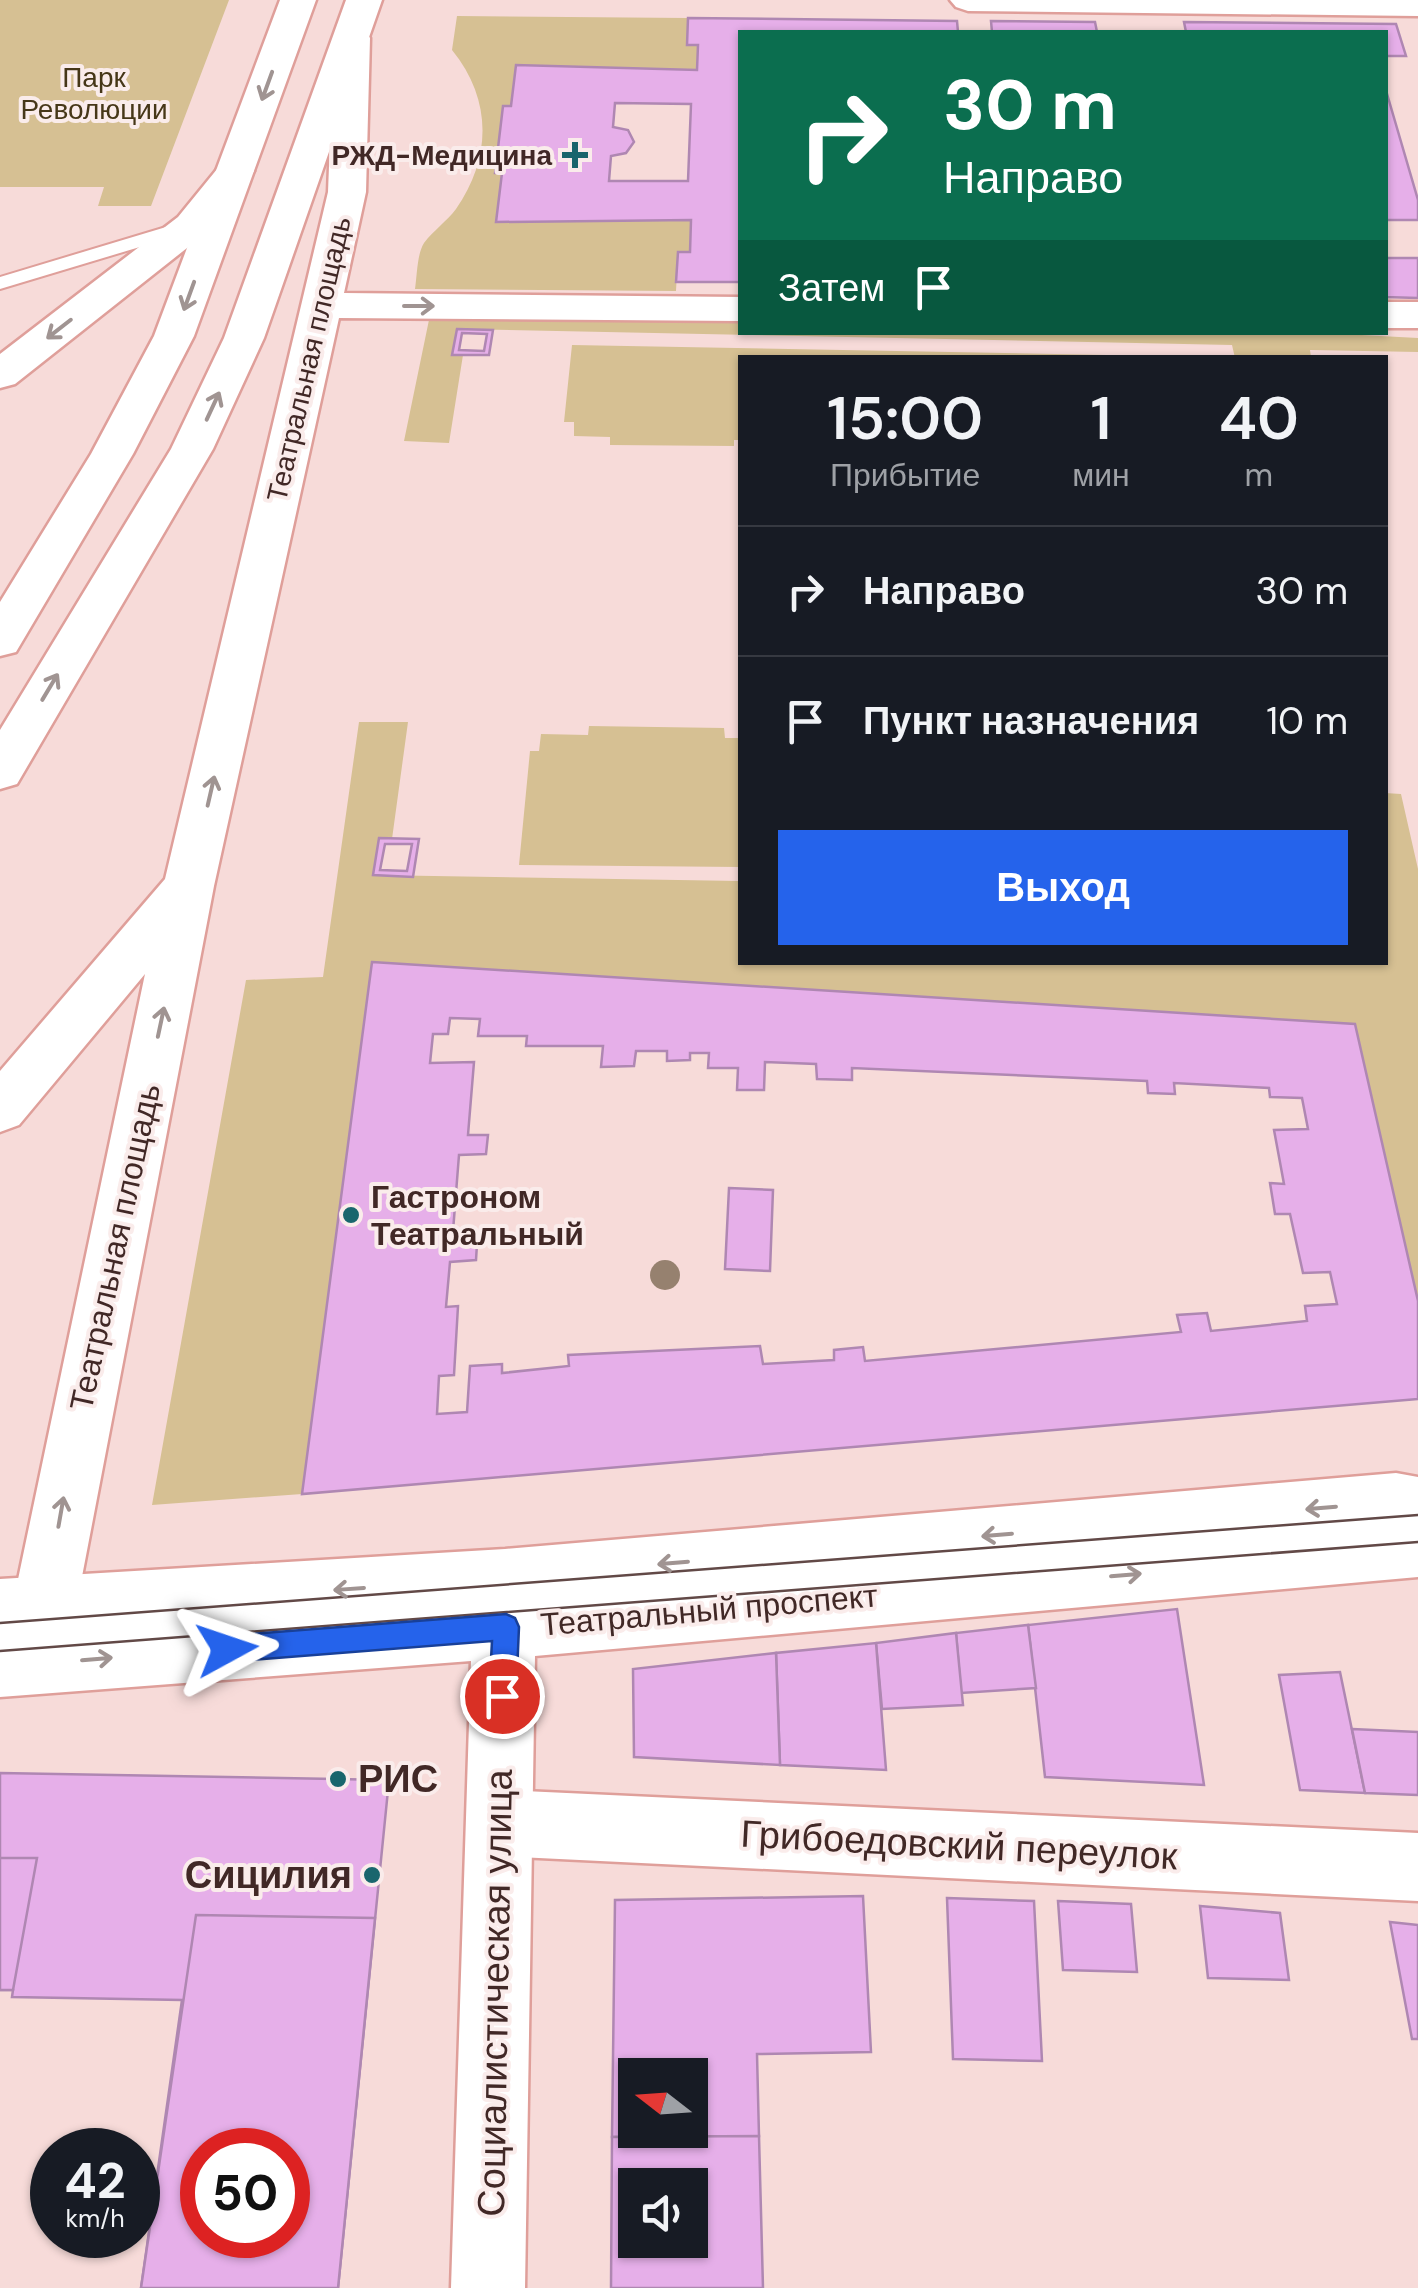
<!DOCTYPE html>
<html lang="ru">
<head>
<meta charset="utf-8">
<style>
  body { margin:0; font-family:"DM Sans",sans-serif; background:#20242c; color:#f1f3f6; height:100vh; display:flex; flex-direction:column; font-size:38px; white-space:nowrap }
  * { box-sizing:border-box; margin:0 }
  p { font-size:32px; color:#9ea1a6 }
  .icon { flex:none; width:55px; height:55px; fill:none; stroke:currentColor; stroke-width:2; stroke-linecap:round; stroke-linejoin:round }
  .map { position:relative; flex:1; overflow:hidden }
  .panel { position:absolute; left:738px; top:355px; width:650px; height:610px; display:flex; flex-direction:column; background:#171b24; border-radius:0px; box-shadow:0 2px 8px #0004 }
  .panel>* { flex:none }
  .top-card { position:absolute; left:738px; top:30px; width:650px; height:305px; border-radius:0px; box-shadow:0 2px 8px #0004; background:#0b6e4f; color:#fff; overflow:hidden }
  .needle { width:65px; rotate:287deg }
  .buttons { position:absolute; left:618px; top:2058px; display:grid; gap:20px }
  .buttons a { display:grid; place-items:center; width:90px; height:90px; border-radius:0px; background:#171b24; box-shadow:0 2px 8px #0004; font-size:50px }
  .speed { position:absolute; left:30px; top:2128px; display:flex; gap:20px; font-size:50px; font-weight:700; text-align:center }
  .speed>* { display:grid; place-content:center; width:130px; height:130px; border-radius:50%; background:#171b24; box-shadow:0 2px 8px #0004; line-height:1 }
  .speed small { font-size:25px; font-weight:400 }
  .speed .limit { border:15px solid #d22; background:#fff; color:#111 }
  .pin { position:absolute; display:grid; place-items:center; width:85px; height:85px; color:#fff; margin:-42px; border:5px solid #fff; border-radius:50%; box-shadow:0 2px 10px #0007 }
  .me { position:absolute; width:110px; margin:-55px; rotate:85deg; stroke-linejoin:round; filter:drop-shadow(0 0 8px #0008) }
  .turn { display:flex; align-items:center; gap:35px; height:210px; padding:0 40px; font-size:45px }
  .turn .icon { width:130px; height:130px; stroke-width:2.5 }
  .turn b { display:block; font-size:70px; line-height:85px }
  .then { display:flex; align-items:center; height:95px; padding:0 40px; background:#0003; gap:20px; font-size:38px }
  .eta { display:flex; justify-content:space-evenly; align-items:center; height:170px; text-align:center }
  .eta b { font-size:60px; font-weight:600; line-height:70px }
  .button { display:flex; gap:20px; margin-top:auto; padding:20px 40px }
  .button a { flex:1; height:115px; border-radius:0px; background:#2563eb; color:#fff; font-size:40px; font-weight:600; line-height:115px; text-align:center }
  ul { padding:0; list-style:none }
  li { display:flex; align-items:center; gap:30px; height:130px; padding:0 40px; border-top:2px solid #363941 }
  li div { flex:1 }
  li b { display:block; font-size:38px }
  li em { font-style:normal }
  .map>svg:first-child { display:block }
  .green { fill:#d6c093 }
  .building { fill:#e6afe9; stroke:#af87b2; stroke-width:2.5; fill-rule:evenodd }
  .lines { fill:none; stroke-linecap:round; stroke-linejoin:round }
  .lane-casing { stroke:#df9f9a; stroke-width:4 }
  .street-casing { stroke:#df9f9a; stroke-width:5 }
  .secondary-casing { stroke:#df9f9a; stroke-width:5 }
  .lane { fill:#fff; fill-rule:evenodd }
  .street { fill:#fff; fill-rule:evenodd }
  .secondary { fill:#fff; fill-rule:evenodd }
  .tram { stroke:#624947; stroke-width:2.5 }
  .tree { fill:#96816f }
  .oneway { stroke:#a09492 }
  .route { fill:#2563eb; stroke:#184099; stroke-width:2.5 }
  .poi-dot { fill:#19666d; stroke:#faeceb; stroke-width:4 }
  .labels { text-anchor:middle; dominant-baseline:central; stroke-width:8; stroke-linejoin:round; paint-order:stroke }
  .far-park-label { font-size:28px; fill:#463718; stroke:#faeceb }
  .far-poi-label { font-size:28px; font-weight:bold; fill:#412826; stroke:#faeceb; text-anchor:end }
  .far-street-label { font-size:28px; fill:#412826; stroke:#faeceb }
  .poi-label { font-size:32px; font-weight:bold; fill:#412826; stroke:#faeceb; text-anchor:start }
  .street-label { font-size:32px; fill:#412826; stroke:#faeceb }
  .near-poi-label { font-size:38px; font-weight:bold; fill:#412826; stroke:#faeceb; text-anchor:start }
  .near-street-label { font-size:38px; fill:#412826; stroke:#faeceb }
</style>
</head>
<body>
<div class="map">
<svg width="1418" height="2288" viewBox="0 0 1418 2288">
  <rect width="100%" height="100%" fill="#f7dbd9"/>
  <g class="green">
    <polygon points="0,0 229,0 151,206 98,206 104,187 0,187"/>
    <path d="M457,16L688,18L687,44L698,45L697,70L516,65L511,106H503L495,173H502L496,222L691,220L690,252L678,253L676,291L415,289C417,276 417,254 424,243C433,231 447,221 456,209C492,157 492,99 452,50Z"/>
    <polygon points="430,315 740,319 740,332 1305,332 1418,338 1418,352 1310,350 1311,357 1235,358 1232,345 457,329 452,354 463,355 449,443 404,441"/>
    <polygon points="572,345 1159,356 1159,357 740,358 740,440 734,440 734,446 610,445 610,437 574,436 574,422 564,422"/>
    <polygon points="359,722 408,722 392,839 379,838 373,875 740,881 740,962 1385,962 1385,793 1401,794 1418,869 1418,1301 1355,1024 372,962 302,1494 152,1505 246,980 323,977"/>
    <polygon points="589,726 724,728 725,738 740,738 740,867 519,865 530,751 539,751 541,734 588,735"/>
  </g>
  <g class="building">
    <path d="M688,18L957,21L958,32H740V282H676L678,252H690L691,220L496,222L502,173H495L503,106H511L516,65L697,70L698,45H687ZM615,103L691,104L688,181H609L611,156L626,153L634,142L628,130L613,127Z"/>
    <polygon points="991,21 1095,22 1097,32 992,32"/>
    <polygon points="1184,22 1396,24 1406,56 1385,56 1385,32 1186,32"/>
    <polygon points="1385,87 1418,200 1418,220 1385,220"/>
    <polygon points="1385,258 1418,258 1418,298 1385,297"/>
    <path d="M457,329L493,330L489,355H452ZM462,333L487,334L484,351L459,350Z"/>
    <path d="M379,838L419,839L413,877L373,875ZM385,844H412L407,871L380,870Z"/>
    <path d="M372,962L1355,1024L1418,1301V1399L302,1494ZM450,1018L480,1019L478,1036H527L526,1046H603L601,1067L634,1066L636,1051H667V1061L690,1060V1053H709L708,1068H738L737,1090H764L765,1062L816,1064L817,1079L852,1080V1068L1147,1081L1148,1093L1175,1094L1174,1083L1269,1088L1270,1097L1302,1098L1308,1129L1274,1130L1284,1184L1270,1183L1275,1214H1290L1303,1273L1330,1272L1337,1304L1305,1306L1307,1321L1211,1331L1207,1313L1177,1315L1181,1332L865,1361L863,1347L834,1350V1360L763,1364L760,1346L568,1355L569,1366L502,1373V1364L470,1366L467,1412L437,1414L439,1376L454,1375L458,1306L446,1307L450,1262L476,1260L477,1244H452L459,1155L486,1154L488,1135H468L474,1062L430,1063L433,1034H448Z"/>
    <polygon points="729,1188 773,1190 770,1271 725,1269"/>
    <polygon points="1177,1609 1204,1785 1045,1777 1028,1625"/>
    <polygon points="1028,1625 1036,1688 961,1693 956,1633"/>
    <polygon points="956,1633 963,1705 882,1709 876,1643"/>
    <polygon points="876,1643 886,1770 780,1765 776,1653"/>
    <polygon points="776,1653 780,1765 634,1757 633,1669"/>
    <polygon points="1340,1672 1365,1793 1300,1790 1279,1675"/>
    <polygon points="1352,1729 1418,1732 1418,1795 1365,1793"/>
    <path d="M0,1773L389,1780L338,2288H141L182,2000L12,1997L13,1990H0ZM202,2150H288V2235H202Z"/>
    <polygon points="0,1858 37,1858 13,1990 0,1990"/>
    <path d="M863,1896L871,2052L757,2054L759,2136L612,2137L615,1900ZM635,2075H690V2130H635Z"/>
    <polygon points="947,1898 1034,1901 1042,2061 953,2059"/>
    <polygon points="1058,1901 1131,1904 1137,1972 1063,1970"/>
    <polygon points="1200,1906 1280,1913 1289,1980 1208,1978"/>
    <path d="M196,1915L375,1918L338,2288H141ZM202,2150H288V2235H202Z"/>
    <polygon points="1390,1922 1418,1925 1418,2039 1412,2039"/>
    <path d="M759,2136L763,2288H611L612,2137ZM635,2185H690V2240H635Z"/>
  </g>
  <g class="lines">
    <defs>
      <polygon id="lane" points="186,221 196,227 193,231 0,289 0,277"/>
      <g id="street">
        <polygon points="950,0 1418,0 1418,16 968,11 956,7"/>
        <polygon points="352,27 365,30 370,38 366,192 344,293 740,297 740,321 339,318 214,886 76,1608 66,1629 44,1638 22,1629 12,1608 145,974 19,1125 0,1132 0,1071 165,879 328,192 334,38 339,30"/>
        <polygon points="235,160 248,163 254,171 206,233 15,384 0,388 0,354 178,217 222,163"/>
        <rect x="1385" y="302" width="33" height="26"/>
        <polygon points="500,1790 1418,1833 1418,1901 500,1856 476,1847 467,1823 476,1799"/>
      </g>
      <g id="secondary">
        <polygon points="280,0 316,0 194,336 133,454 16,652 0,656 0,602 91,454 154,336"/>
        <polygon points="346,0 382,0 264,338 213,449 17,784 0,789 0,730 171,449 224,338"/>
        <polygon points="1396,1473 1418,1477 1418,1577 535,1656 525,2288 451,2288 471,1661 0,1697 0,1579 505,1549"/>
      </g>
    </defs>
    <use href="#lane" class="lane-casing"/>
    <use href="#street" class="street-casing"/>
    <use href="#secondary" class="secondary-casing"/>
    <use href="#lane" class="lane"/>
    <use href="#street" class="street"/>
    <use href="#secondary" class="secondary"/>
    <g class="tram">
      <polyline points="0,1623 1418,1515"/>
      <polyline points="0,1651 1418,1542"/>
    </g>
  </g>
  <circle class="tree" cx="665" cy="1275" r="15"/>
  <defs><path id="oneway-shaft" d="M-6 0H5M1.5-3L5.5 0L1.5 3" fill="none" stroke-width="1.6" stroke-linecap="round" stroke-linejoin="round" transform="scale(2.5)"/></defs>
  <g class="oneway">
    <use href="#oneway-shaft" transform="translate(267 86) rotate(110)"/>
    <use href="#oneway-shaft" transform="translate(189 296) rotate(110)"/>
    <use href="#oneway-shaft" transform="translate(419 306)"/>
    <use href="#oneway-shaft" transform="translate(59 329) rotate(142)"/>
    <use href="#oneway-shaft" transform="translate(213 406) rotate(-65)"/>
    <use href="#oneway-shaft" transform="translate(50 687) rotate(-59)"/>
    <use href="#oneway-shaft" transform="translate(211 791) rotate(-77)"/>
    <use href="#oneway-shaft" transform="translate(161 1022) rotate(-78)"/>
    <use href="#oneway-shaft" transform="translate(1321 1508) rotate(175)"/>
    <use href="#oneway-shaft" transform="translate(61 1512) rotate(-80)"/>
    <use href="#oneway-shaft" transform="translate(997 1535) rotate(175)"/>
    <use href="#oneway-shaft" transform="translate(673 1563) rotate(175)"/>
    <use href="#oneway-shaft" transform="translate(1126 1575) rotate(-5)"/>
    <use href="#oneway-shaft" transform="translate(349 1589) rotate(176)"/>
    <use href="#oneway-shaft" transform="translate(97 1659) rotate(-5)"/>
  </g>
  <polygon class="route" points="506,1614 515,1618 519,1627 516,1696 512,1705 502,1709 493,1705 489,1696 492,1641 227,1662 218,1658 214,1649 218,1640 227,1636"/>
  <g class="poi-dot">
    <path d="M570 140h10v10h10v10h-10v10h-10v-10h-10v-10h10z"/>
    <circle cx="351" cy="1215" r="10"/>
    <circle cx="338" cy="1779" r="10"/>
    <circle cx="372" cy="1875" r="10"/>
  </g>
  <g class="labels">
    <g class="far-park-label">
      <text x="94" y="77">Парк<tspan x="94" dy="32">Революции</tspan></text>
    </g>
    <g class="far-poi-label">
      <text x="552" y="155">РЖД-Медицина</text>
    </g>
    <g class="far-street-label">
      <text transform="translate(309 359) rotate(-77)">Театральная площадь</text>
    </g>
    <g class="poi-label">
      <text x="371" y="1197">Гастроном<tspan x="371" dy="37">Театральный</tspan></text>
    </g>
    <g class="street-label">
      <text transform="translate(115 1247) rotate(-78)">Театральная площадь</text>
      <text transform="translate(709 1610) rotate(-5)">Театральный проспект</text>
    </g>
    <g class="near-poi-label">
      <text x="358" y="1779">РИС</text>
      <text x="352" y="1875" text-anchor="end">Сицилия</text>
    </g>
    <g class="near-street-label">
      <text transform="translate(959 1845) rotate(3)">Грибоедовский переулок</text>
      <text transform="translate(495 1993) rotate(-89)">Социалистическая улица</text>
    </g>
  </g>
</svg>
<div class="buttons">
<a><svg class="needle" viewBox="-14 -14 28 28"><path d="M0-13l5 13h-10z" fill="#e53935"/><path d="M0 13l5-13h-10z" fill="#9ea1a6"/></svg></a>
<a><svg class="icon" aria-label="sound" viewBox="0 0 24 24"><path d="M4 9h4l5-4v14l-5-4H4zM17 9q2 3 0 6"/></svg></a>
</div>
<div class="speed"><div>42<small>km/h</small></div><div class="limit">50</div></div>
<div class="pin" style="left:502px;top:1696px;background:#d93025"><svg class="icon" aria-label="arrive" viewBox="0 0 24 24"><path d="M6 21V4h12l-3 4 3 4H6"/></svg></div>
<svg class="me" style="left:227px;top:1649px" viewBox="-20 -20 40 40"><path d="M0-17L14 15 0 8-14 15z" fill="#2563eb" stroke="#fff" stroke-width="4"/></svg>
<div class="top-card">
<div class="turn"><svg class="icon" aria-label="right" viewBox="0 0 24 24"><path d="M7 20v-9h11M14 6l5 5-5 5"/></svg><div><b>30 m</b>Направо</div></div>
<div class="then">Затем<svg class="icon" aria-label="arrive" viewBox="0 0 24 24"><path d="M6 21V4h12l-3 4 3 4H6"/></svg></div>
</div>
<section class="panel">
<div class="eta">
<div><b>15:00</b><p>Прибытие</p></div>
<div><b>1</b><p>мин</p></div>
<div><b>40</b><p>m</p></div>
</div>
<ul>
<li><svg class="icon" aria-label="right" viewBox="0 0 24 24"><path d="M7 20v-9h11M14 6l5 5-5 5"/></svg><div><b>Направо</b></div><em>30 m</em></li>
<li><svg class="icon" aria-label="arrive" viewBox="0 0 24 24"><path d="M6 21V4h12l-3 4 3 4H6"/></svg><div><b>Пункт назначения</b></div><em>10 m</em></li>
</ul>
<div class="button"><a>Выход</a></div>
</section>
</div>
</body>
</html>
